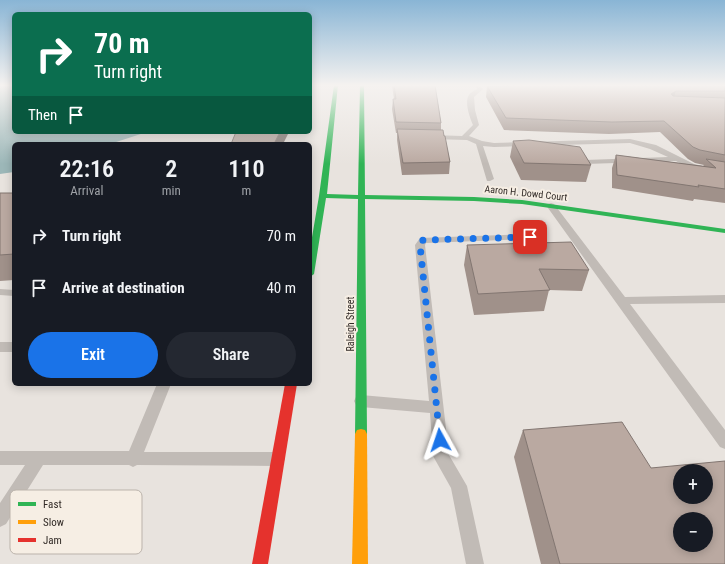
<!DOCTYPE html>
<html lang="en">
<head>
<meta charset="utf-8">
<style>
  body { margin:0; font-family:"Roboto Condensed",sans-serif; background:#242831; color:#f1f3f6; height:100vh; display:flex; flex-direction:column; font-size:15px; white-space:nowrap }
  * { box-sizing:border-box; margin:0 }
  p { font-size:13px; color:#9ea1a6 }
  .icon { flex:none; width:22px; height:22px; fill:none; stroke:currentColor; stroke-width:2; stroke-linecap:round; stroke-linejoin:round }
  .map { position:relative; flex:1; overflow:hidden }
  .sheet { position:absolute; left:12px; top:142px; width:300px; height:244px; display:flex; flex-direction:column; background:#171b24; border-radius:6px; box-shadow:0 2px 10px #0003 }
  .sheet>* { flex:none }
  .banner { position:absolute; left:12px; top:12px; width:300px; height:122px; border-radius:6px; box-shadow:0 2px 10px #0003; background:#0b6e4f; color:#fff; overflow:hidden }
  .fabs { position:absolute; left:673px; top:464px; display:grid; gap:8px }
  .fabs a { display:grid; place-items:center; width:40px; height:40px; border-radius:50%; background:#171b24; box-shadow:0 2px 10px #0003; font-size:20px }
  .pin { position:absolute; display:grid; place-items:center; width:34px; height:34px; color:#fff; margin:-17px; border-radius:8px; box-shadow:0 2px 6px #0006 }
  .me { position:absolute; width:44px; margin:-22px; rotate:355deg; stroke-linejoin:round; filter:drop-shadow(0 0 3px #0008) }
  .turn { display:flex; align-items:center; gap:14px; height:84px; padding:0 16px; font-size:18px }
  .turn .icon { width:52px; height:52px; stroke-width:2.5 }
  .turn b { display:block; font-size:28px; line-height:34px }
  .then { display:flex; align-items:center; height:38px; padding:0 16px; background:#0003; gap:8px; font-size:15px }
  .eta { display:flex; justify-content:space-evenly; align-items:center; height:68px; text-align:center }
  .eta b { font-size:24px; font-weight:600; line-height:28px }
  .action { display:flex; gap:8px; margin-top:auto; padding:8px 16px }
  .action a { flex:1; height:46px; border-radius:24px; background:#1a73e8; color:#fff; font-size:16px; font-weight:600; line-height:46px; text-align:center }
  .action a+a { background:#242831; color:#f1f3f6 }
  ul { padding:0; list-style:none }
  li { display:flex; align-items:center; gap:12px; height:52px; padding:0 16px }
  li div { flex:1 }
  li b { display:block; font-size:15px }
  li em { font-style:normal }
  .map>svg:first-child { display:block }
  .water { fill:#9cb7b8 }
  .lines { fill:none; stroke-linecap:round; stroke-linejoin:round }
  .lane { fill:#c1bbb6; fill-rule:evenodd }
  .fast { fill:#30b455; fill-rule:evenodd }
  .slow { fill:#ff9f0a; fill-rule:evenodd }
  .jam { fill:#e5322d; fill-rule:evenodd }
  .wall { fill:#a0918a }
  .shaded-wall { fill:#827671 }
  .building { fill:#baa9a1; stroke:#827671; fill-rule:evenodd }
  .route { stroke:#1a73e8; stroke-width:7; stroke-dasharray:0 12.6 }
  .labels { text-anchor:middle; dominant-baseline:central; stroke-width:4; stroke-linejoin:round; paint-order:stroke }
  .street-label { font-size:10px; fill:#312a26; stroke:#f6eee4 }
  .key { fill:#f6eee4; stroke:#bbb3ab; stroke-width:1 }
  .key-label { font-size:11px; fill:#312a26 }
</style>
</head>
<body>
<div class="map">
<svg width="725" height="564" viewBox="0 0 725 564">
  <rect width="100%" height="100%" fill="#e8e3de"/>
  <polygon class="water" points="0,85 14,85 14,132 147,132 110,144 14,144 14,172 0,174"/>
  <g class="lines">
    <g class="lane">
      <path d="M475,85H479L483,89L474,97L475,110L479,125L469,136L482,141L494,143L630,139L656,145L694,164L725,171V175L689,168L676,161L585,164L581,162L585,160L668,157L650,149L630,143L494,147L483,146L494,179L490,181H487L476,144L467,140L432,139L429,137L432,135L462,136L473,125C470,118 464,102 469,95C470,93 475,90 477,89Z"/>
      <polygon points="551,203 554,204 625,297 725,295 725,303 630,304 725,430 725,449 720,447 548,208 547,206 548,204"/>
      <polygon points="530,234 533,235 535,237 533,239 426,243 425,245 449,455 467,486 484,564 466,564 451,488 433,456 430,413 361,407 356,405 354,401 356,397 361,395 429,401 415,245 420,238"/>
      <polygon points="0,289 14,290 14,296 0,295"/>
      <rect x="0" y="342" width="14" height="10"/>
      <polygon points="157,384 171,384 144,452 277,452 283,454 285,459 283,464 277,466 137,465 133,467 129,465 43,465 6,524 0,527 0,503 25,465 0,465 0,451 129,451"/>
    </g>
    <polygon class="fast" points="334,85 338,85 327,194 358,195 360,85 364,85 365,195 474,197 522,200 725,229 725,233 522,204 474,201 365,199 367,434 365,438 361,439 357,438 355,434 358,199 326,198 314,274 310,277 310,249 319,196"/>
    <polygon class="slow" points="361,429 365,430 367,434 368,564 352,564 355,434 357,430"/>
    <polygon class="jam" points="285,384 297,384 268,564 252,564"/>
  </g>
  <g class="wall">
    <polygon points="392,85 435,85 441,123 441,130 444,136 450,162 449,174 402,175 397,140 397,133 396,133 392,109 393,99 394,99"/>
    <polygon points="499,85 725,85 725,203 694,199 693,201 612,188 612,168 616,155 703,166 704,165 695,163 688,159 660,132 609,134 504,130 486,97 487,86 500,86"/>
    <polygon points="513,141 591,165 586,182 521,180 510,157"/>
    <polygon points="0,193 14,193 14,280 0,281"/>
    <polygon points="467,245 589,270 582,291 549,290 544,311 474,315 464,265"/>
    <polygon points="523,430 651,468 725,564 541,564 514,457"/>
  </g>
  <g class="shaded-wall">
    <polygon points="676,91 672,102 671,94"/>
    <polygon points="280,132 289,132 283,144 274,144"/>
  </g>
  <g class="building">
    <polygon points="394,85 435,85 441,123 396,122 393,99 396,99"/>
    <polygon points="508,85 641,85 647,86 645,85 721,85 725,86 725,91 676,91 671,94 673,96 725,98 725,155 700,150 693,147 664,121 612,122 506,118 487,86 509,86"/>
    <polygon points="397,129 443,130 444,136 445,136 450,162 403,163"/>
    <polygon points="236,132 280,132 274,144 231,144"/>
    <polygon points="529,140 580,147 591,165 524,163 513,141"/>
    <polygon points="616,155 716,168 706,159 725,162 725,189 698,185 699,187 617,175"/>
    <polygon points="0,193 14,193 14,254 0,255"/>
    <polygon points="571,242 589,270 539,269 550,290 478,294 467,245"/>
    <path d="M622,422L651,468L725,461V564H560L523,430ZM680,471H706V497H680ZM680,519H706V545H680Z"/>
  </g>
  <linearGradient id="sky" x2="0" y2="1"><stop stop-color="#89b5d5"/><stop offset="0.52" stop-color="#f5f2f0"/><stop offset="1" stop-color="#f5f2f0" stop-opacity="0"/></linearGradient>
  <rect width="725" height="164" fill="url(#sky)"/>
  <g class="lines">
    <polyline class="route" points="440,440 420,245 423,240 530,237"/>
  </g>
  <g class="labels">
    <g class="street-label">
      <text transform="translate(526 193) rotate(6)">Aaron H. Dowd Court</text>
      <text transform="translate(350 324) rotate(-90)">Raleigh Street</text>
    </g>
  </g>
  <rect x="10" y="490" width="132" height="64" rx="6" class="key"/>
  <rect x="18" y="502" width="18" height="4" fill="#30b455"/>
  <rect x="18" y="520" width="18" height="4" fill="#ff9f0a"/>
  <rect x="18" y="538" width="18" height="4" fill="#e5322d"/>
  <g class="key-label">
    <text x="43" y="508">Fast</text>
    <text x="43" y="526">Slow</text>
    <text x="43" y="544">Jam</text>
  </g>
</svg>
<div class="fabs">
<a>+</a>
<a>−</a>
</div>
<div class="pin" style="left:530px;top:237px;background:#d93025"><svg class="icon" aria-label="arrive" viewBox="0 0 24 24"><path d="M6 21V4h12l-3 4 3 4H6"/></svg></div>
<svg class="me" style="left:440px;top:440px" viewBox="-20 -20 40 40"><path d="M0-17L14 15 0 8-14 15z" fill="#1a73e8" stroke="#fff" stroke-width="4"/></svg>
<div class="banner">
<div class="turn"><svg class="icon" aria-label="right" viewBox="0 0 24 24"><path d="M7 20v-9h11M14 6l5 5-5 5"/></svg><div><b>70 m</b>Turn right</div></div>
<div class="then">Then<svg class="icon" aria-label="arrive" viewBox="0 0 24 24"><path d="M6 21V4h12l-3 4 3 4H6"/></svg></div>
</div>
<section class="sheet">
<div class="eta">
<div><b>22:16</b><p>Arrival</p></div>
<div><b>2</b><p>min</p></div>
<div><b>110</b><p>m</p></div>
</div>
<ul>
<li><svg class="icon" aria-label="right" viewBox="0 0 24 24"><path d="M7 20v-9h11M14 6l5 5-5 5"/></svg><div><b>Turn right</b></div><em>70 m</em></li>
<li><svg class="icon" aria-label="arrive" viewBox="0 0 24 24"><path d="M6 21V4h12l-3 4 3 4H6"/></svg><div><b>Arrive at destination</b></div><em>40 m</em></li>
</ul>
<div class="action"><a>Exit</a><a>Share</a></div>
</section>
</div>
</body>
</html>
